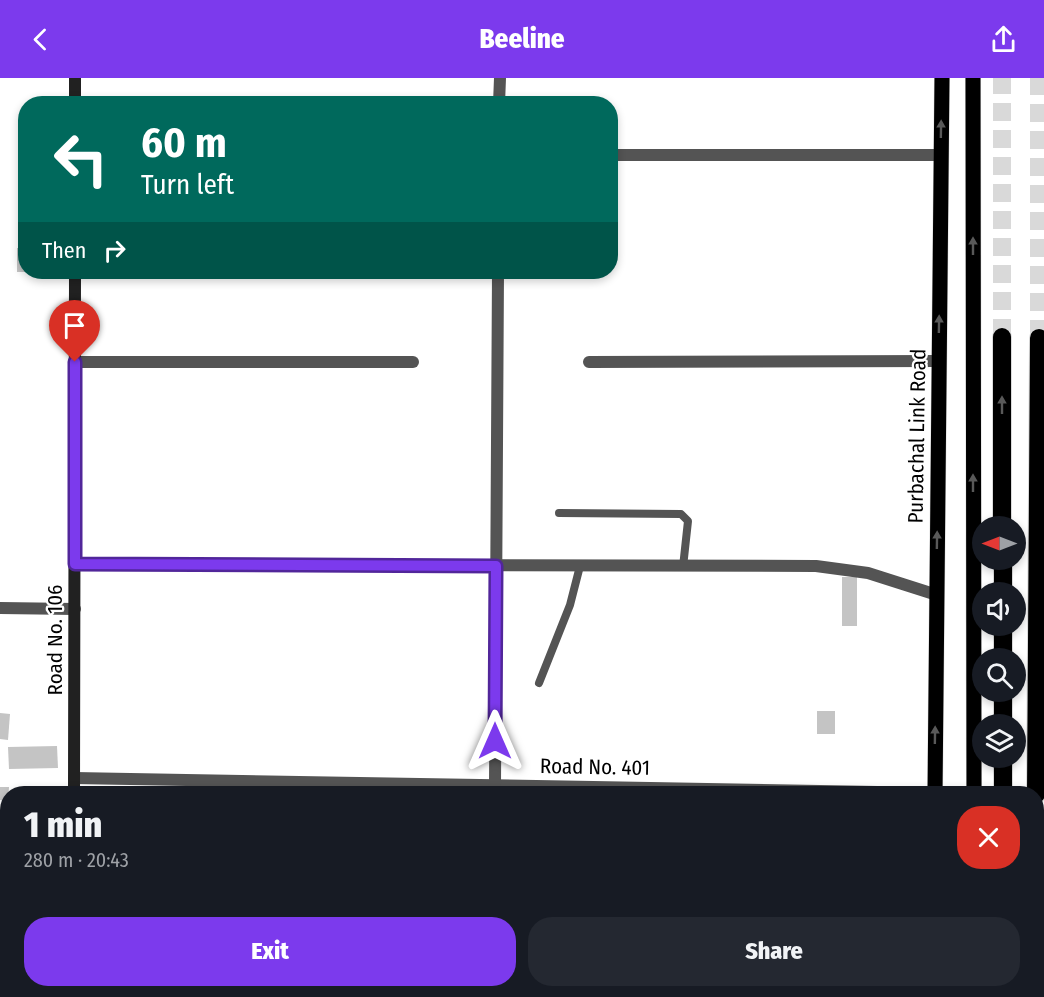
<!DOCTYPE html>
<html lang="en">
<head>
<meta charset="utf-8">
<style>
  body { margin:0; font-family:"Fira Sans Condensed",sans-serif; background:#242831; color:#f1f3f6; height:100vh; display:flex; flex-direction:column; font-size:22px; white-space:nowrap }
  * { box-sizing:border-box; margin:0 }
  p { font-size:20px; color:#9ea1a6 }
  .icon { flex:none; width:33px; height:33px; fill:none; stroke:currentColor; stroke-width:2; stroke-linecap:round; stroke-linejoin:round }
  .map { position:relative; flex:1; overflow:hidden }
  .details { position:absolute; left:0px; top:708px; width:1044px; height:212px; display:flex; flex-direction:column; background:#171b24; border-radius:24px 24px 0 0; box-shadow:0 3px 9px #0003 }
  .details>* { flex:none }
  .top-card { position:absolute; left:18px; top:18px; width:600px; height:183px; border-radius:24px; box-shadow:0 3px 9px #0003; background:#00695c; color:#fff; overflow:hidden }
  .needle { width:39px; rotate:270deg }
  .tools { position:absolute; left:972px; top:438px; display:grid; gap:12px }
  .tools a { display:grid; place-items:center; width:54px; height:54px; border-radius:50%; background:#171b24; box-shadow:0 3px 9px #0003; font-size:30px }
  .pin { position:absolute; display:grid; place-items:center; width:51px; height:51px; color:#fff; margin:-62px -26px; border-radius:50% 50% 50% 0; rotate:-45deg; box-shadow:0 0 6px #0007 }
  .pin .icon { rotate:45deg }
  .me { position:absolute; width:66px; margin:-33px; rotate:0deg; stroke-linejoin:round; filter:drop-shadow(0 0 4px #0008) }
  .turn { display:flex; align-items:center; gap:21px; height:126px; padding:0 24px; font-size:27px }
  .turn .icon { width:78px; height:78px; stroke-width:2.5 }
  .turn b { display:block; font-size:42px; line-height:51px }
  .then { display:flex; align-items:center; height:57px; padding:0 24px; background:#0003; gap:12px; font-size:22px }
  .round { display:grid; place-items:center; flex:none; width:63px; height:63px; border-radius:24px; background:#242831 }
  .headline { display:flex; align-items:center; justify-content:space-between; height:102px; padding:0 24px }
  h1 { font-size:36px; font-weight:800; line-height:45px }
  .action { display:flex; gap:12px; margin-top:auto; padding:12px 24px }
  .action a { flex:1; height:69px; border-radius:24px; background:#7c3aed; color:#fff; font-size:24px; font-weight:800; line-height:69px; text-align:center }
  .action a+a { background:#242831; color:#f1f3f6 }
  header { display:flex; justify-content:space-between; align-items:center; height:78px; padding:0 24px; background:#7c3aed; color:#fff; font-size:27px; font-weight:800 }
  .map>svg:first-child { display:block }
  .building { fill:#c4c4c4 }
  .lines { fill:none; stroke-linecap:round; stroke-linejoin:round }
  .highway-tunnel { stroke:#d9d9d9; stroke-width:18; stroke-dasharray:18 9; stroke-linecap:butt }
  .primary-casing { stroke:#dbdbdb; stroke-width:16 }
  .highway-casing { stroke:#dbdbdb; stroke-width:20 }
  .lane { stroke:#545454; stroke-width:8 }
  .street { stroke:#545454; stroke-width:12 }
  .secondary { stroke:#212121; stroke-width:12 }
  .primary { stroke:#000; stroke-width:15 }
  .highway { stroke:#000; stroke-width:18 }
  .oneway { fill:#595959 }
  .route-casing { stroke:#51269a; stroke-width:15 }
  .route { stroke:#7c3aed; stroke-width:10 }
  .labels { text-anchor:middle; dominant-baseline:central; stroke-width:4.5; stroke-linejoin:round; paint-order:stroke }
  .street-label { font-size:21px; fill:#000; stroke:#fff }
</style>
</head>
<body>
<header><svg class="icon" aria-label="back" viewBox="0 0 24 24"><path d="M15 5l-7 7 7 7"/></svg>Beeline<svg class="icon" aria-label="share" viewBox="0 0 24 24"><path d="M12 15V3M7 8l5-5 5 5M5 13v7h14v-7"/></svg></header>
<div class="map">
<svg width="1044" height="919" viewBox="0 0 1044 919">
  <rect width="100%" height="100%" fill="#fff"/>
  <g class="building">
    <rect x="17" y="170" width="9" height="24"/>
    <rect x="842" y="499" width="15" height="49"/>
    <rect x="817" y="633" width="18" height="23"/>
    <polygon points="0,635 10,636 8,662 0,661"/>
    <polygon points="57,668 58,690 9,691 8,669"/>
    <polygon points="0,709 9,709 8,723 0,722"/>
    <polygon points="0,798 7,798 6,817 0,817"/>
    <polygon points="0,908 8,908 8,912 11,912 11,919 0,919"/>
  </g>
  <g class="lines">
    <g class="highway-tunnel">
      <polyline points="1002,259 1002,0"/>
      <polyline points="1039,260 1039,0"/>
    </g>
    <defs>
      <g id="primary">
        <polyline points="973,0 974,716"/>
        <polyline points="935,716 942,0"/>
        <polyline points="976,912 976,919"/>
        <polyline points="933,919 933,912"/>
      </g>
      <g id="highway">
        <polyline points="1002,259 1002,448"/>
        <polyline points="1003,482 1003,514"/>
        <polyline points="1003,548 1003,580"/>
        <polyline points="1003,614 1003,646"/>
        <polyline points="1003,680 1003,716"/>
        <polyline points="1036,716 1039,260"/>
        <polyline points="1004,912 1004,919"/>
        <polyline points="1035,912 1036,919"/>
      </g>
    </defs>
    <use href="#primary" class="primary-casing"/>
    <use href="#highway" class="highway-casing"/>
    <g class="lane">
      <polyline points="559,435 681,436 688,443 683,489"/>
      <polyline points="539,605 570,527 580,488"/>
      <polyline points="204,919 205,912"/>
      <polyline points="837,919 837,912"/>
    </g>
    <g class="street">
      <polyline points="499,26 500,0"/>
      <polyline points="610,77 941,77"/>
      <polyline points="75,284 413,284"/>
      <polyline points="589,284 939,283"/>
      <polyline points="75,486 816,488 868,495 937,517"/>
      <polyline points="0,530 75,531"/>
      <polyline points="74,700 935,715"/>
      <polyline points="495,707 498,194"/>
    </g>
    <g class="secondary">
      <polyline points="75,26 75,0"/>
      <polyline points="74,716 75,194"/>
      <polyline points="74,919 74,912"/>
    </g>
    <use href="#primary" class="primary"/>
    <use href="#highway" class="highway"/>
  </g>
  <defs><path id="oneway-solid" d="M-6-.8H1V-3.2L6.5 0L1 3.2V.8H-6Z" transform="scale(1.5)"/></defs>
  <g class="oneway">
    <use href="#oneway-solid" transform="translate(941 51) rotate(-89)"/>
    <use href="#oneway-solid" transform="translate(973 168) rotate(-90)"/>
    <use href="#oneway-solid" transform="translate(939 246) rotate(-89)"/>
    <use href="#oneway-solid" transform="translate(1002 327) rotate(-90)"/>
    <use href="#oneway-solid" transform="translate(973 405) rotate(-90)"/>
    <use href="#oneway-solid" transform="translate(937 462) rotate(-89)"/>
    <use href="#oneway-solid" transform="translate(935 657) rotate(-89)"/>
  </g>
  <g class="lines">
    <defs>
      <polyline id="route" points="75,284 75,486 496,488 495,663"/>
    </defs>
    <use href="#route" class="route-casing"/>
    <use href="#route" class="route"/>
  </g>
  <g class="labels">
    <g class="street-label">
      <text transform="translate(917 358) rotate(-89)">Purbachal Link Road</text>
      <text transform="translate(55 562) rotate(-90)">Road No. 106</text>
      <text transform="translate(595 689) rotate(1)">Road No. 401</text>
    </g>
  </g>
</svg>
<div class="tools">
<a><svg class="needle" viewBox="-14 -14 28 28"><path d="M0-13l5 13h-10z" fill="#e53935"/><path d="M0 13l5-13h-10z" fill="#9ea1a6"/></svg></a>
<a><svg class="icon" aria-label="sound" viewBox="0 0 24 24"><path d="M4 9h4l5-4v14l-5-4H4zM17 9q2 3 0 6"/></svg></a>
<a><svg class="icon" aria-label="search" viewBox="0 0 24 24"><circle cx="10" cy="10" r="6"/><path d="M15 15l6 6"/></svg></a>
<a><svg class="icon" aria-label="layers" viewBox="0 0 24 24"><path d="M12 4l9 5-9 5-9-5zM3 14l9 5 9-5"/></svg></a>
</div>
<div class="pin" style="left:75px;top:284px;background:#d93025"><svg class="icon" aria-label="arrive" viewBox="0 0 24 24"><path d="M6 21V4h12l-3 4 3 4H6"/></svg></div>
<svg class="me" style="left:495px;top:663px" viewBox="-20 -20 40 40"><path d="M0-17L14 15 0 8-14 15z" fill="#7c3aed" stroke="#fff" stroke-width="4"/></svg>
<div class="top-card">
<div class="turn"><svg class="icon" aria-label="left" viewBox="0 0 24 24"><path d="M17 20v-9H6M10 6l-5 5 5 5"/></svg><div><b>60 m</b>Turn left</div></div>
<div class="then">Then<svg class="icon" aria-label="right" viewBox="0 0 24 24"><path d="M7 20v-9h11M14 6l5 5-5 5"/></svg></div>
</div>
<section class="details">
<div class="headline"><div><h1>1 min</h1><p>280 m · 20:43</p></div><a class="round" style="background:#d93025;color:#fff"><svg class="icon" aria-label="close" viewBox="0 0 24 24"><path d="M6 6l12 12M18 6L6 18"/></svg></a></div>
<div class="action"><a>Exit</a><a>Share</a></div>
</section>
</div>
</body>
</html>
